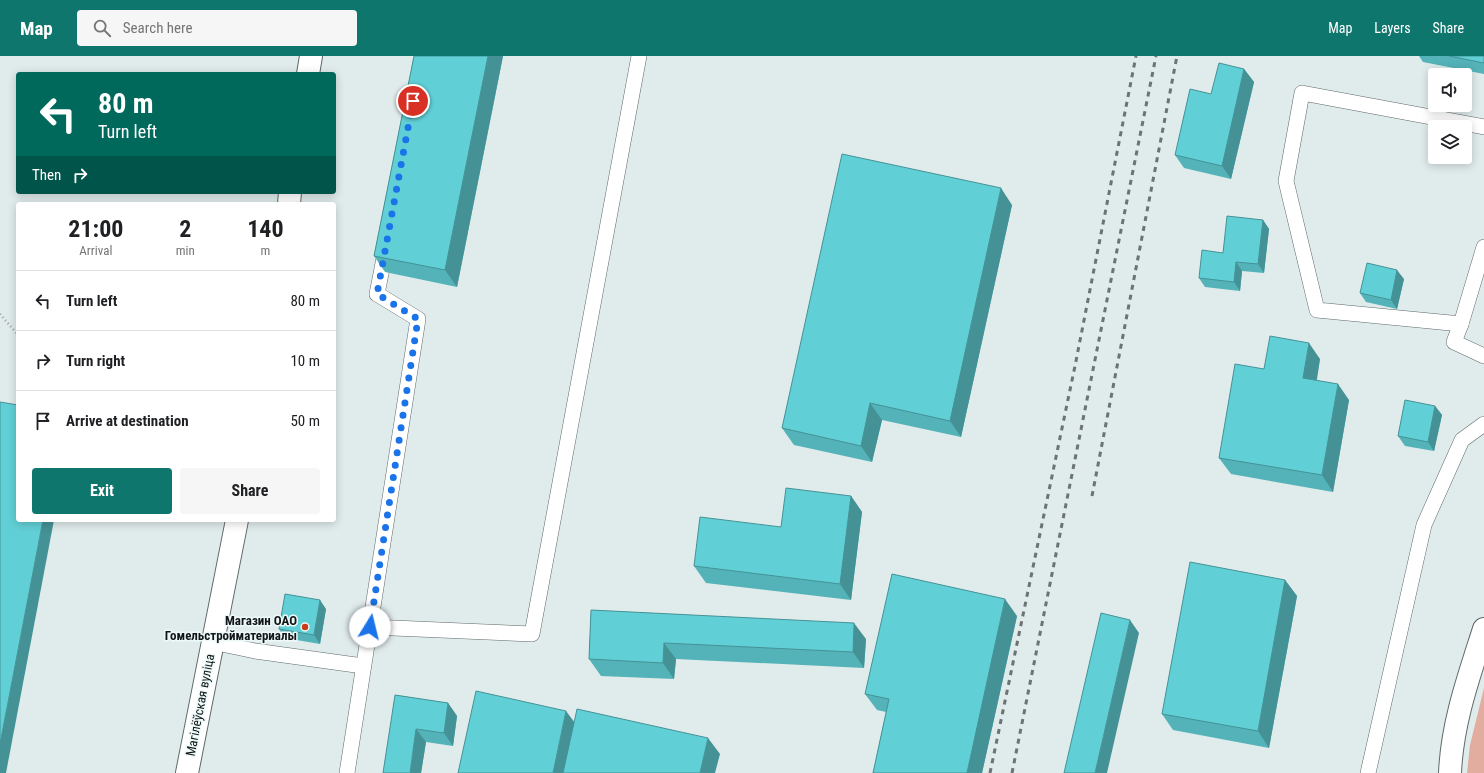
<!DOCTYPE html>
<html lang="en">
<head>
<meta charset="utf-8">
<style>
  body { margin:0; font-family:"Roboto Condensed",sans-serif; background:#f6f6f6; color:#202124; height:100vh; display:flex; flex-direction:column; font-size:15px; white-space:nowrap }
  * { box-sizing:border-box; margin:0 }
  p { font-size:13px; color:#757577 }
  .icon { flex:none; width:22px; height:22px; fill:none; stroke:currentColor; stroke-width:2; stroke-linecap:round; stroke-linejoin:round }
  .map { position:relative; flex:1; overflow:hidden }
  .details { position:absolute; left:16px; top:146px; width:320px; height:320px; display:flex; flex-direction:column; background:#fff; border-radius:4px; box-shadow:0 2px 10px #0003 }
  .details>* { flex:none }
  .top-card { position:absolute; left:16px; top:16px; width:320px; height:122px; border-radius:4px; box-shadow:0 2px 10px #0003; background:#00695c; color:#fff; overflow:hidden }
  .buttons { position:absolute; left:1428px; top:12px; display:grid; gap:8px }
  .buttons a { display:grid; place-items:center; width:44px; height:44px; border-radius:4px; background:#fff; box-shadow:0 2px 10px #0003; font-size:20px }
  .pin { position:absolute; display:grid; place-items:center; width:34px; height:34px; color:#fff; margin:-17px; border:2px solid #fff; border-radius:50%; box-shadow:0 1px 4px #0007 }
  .me { position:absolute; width:44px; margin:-22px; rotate:9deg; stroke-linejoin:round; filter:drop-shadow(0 0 3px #0008) }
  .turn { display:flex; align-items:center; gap:14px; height:84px; padding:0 16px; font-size:18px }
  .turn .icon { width:52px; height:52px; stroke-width:2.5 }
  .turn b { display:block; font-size:28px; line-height:34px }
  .then { display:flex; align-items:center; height:38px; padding:0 16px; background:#0003; gap:8px; font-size:15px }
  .eta { display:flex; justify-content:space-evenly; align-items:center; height:68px; text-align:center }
  .eta b { font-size:24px; font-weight:700; line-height:28px }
  .cta { display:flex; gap:8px; margin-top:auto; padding:8px 16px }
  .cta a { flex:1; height:46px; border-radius:4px; background:#0f766e; color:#fff; font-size:16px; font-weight:700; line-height:46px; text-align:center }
  .cta a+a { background:#f6f6f6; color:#202124 }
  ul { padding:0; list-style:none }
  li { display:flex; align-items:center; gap:12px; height:60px; padding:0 16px; border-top:1px solid #e0e0e0 }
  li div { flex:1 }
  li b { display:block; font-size:15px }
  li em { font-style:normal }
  header { display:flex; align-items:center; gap:24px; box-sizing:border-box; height:56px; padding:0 20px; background:#0f766e; color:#fff }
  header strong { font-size:19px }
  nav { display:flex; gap:22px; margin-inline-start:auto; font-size:14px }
  .search { width:280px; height:36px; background:#f6f6f6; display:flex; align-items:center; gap:10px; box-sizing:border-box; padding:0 14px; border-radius:4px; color:#757577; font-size:15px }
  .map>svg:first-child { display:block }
  .green { fill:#e2ac9f }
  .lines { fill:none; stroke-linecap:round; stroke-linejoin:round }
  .service-casing { stroke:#5f6969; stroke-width:16 }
  .minor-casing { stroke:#5f6969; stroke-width:24 }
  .tertiary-casing { stroke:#5f6969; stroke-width:24 }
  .path { stroke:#959d9e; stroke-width:2.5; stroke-dasharray:1 3; stroke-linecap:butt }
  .service { stroke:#fff; stroke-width:15 }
  .minor { stroke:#fff; stroke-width:22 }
  .tertiary { stroke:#fff; stroke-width:22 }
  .rail { stroke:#6c7373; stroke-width:3; stroke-dasharray:5 5; stroke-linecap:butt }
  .wall { fill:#53b3b8 }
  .shaded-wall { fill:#449296 }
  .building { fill:#61d0d6; stroke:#449296 }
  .route { stroke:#1a73e8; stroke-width:7; stroke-dasharray:0 12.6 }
  .poi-dot { fill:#c83e1a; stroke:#edf9f9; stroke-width:1.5 }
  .labels { text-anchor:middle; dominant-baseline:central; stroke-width:3; stroke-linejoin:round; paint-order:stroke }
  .poi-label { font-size:13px; font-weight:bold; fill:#121616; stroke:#edf9f9; text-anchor:end }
  .street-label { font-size:13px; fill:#121616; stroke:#edf9f9 }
</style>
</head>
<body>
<header>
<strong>Map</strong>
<div class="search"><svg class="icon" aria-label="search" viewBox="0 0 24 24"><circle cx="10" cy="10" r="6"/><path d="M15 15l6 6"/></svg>Search here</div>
<nav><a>Map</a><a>Layers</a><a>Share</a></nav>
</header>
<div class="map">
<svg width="1484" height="717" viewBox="0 0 1484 717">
  <rect width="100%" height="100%" fill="#e0ebec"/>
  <polygon class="green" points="1484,632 1484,717 1467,717 1470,689"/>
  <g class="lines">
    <defs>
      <g id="service">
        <polyline points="1484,191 1461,268 1454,286 1484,300"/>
        <polyline points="1461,268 1317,254 1286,125 1302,37 1484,71"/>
        <polyline points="370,571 532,578 639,0"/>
        <polyline points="212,586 255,595 363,610"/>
        <polyline points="347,717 418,263 377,238 386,192"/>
        <polyline points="1368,717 1424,469 1462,384 1484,368"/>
      </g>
      <path id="minor" d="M1450,717C1452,667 1469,620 1484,573"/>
      <g id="tertiary">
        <polyline points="308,18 311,0"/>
        <polyline points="289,148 290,136"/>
        <polyline points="187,717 237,464"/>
      </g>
    </defs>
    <use href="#service" class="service-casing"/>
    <use href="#minor" class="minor-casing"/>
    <use href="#tertiary" class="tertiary-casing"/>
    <polyline class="path" points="0,258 18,279"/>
    <use href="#service" class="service"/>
    <use href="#minor" class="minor"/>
    <use href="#tertiary" class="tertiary"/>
    <g class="rail">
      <polyline points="1092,440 1177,0"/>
      <polyline points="990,717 1075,310 1136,0"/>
      <polyline points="1012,717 1156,0"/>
    </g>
  </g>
  <g class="wall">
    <polygon points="414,0 503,0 457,231 385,216 374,200"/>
    <polygon points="1419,0 1484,0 1484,18 1423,6"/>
    <polygon points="1244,13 1254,26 1231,123 1184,112 1175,99 1211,38"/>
    <polygon points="1012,149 961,381 882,364 872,406 794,389 782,372"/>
    <polygon points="1263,164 1269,173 1264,217 1242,215 1240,235 1205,231 1199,222 1223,197"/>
    <polygon points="1404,223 1397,253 1366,246 1360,237"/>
    <polygon points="1320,303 1317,324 1349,344 1333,436 1231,418 1219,402 1264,313"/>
    <polygon points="1435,350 1442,359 1434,395 1405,390 1398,380"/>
    <polygon points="851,440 862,456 851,544 706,527 694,510"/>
    <polygon points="1285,524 1297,540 1269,692 1173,674 1162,658"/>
    <polygon points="326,553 320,588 285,582 279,573"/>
    <polygon points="591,554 866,583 864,612 676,603 674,623 601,620 589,603"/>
    <polygon points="1017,560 982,717 873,717 886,656 877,654 865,638"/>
    <polygon points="395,639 448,647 457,660 453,690 426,686 421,717"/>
  </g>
  <g class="shaded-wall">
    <polygon points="488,0 503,0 457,231 445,214"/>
    <polygon points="1244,13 1254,26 1231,123 1222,110"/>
    <polygon points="1001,132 1012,149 961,381 950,365"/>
    <polygon points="1263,164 1269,173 1264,217 1258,208"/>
    <polygon points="1236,206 1242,215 1240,235 1234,226"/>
    <polygon points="1397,214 1404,223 1397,253 1391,244"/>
    <polygon points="1309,287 1320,303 1314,338 1303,322"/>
    <polygon points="1338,328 1349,344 1333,436 1322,419"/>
    <polygon points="870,347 882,364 872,406 861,390"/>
    <polygon points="1435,350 1442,359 1434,395 1428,386"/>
    <polygon points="851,440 862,456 851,544 840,528"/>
    <polygon points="43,464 54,464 6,717 0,717 0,688"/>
    <polygon points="1285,524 1297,540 1269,692 1258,675"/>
    <polygon points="1005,543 1017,560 982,717 967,717"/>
    <polygon points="320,544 326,553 320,588 314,579"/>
    <polygon points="1130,564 1139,577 1107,717 1095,717"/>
    <polygon points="854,567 866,583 864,612 853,596"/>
    <polygon points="664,587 676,603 674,623 663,607"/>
    <polygon points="448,647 457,660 453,690 444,677"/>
    <polygon points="566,655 578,671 568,717 553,717"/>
    <polygon points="416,673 426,686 421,717 410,717"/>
    <polygon points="708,682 720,698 715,717 700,717"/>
  </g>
  <g class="building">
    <polygon points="414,0 488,0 445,214 374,200"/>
    <polygon points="1449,0 1484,0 1484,7"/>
    <polygon points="1219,7 1244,13 1222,110 1175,99 1190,33 1211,38"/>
    <polygon points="842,98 1001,132 950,365 870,347 861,390 782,372"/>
    <polygon points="1227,160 1263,164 1258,208 1236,206 1234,226 1199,222 1202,194 1223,197"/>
    <polygon points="1367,207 1397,214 1391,244 1360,237"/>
    <polygon points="1270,280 1309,287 1303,322 1338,328 1322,419 1219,402 1235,308 1264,313"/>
    <polygon points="1405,344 1435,350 1428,386 1398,380"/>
    <polygon points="0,346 18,349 18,464 43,464 0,688"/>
    <polygon points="786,432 851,440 840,528 694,510 700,461 781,471"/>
    <polygon points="1190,506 1285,524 1258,675 1162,658"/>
    <polygon points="892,518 1005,543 967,717 873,717 889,643 865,638"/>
    <polygon points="285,538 320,544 314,579 279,573"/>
    <polygon points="591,554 854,567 853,596 664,587 663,607 589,603"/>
    <polygon points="1101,557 1130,564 1095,717 1064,717"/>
    <polygon points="476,635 566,655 553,717 458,717"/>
    <polygon points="395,639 448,647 444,677 416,673 410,717 383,717"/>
    <polygon points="577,653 708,682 700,717 563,717"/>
  </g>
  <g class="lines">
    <polyline class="route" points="370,571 418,263 377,238 413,45"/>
  </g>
  <circle class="poi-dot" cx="305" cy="571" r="4"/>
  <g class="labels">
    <g class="poi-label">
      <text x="297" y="564">Магазин ОАО<tspan x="297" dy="15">Гомельстройматериалы</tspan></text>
    </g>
    <g class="street-label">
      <text transform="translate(200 649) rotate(-79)">Магілёўская вуліца</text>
    </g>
  </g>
</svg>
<div class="buttons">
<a><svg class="icon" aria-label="sound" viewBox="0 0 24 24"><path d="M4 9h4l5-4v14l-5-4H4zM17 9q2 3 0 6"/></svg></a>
<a><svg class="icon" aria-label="layers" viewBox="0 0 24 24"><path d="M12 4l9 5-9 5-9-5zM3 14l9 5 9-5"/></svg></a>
</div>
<div class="pin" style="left:413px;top:45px;background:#d93025"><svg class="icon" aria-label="arrive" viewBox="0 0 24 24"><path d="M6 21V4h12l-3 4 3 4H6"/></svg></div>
<svg class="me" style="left:370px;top:571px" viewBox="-20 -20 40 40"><circle r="19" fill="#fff"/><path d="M0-13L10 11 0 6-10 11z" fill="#1a73e8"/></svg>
<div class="top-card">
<div class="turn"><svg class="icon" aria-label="left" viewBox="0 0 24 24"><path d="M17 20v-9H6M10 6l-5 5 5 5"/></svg><div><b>80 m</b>Turn left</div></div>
<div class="then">Then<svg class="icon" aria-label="right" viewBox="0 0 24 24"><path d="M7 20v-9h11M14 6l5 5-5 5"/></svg></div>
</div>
<section class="details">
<div class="eta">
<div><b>21:00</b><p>Arrival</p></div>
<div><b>2</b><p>min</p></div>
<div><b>140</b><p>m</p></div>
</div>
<ul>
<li><svg class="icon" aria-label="left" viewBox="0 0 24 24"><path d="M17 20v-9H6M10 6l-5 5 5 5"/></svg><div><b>Turn left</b></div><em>80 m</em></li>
<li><svg class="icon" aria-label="right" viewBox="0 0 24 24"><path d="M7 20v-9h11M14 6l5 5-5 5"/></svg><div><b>Turn right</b></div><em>10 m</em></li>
<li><svg class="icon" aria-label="arrive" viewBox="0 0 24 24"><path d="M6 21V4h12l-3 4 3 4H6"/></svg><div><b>Arrive at destination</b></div><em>50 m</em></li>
</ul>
<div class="cta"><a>Exit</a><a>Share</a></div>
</section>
</div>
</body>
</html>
